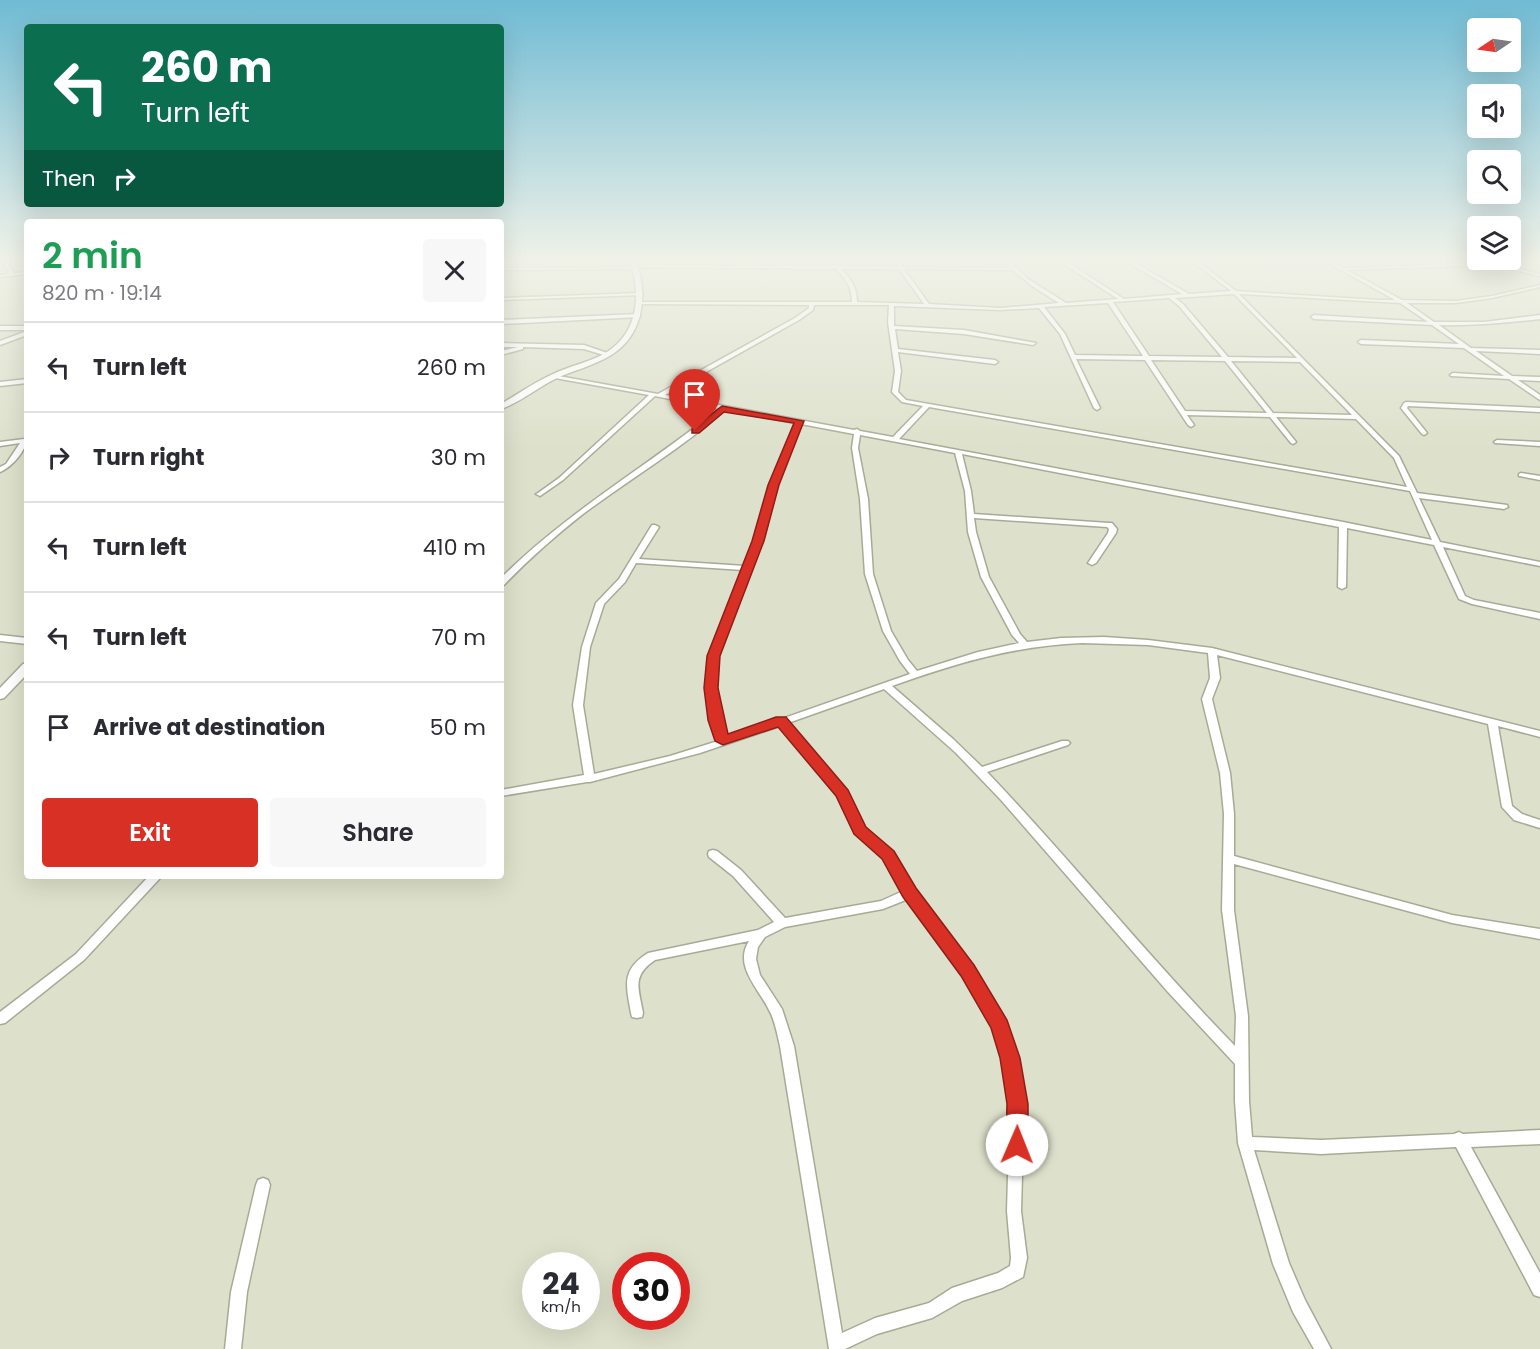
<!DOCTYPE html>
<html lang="en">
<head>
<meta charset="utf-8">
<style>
  body { margin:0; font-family:Poppins,sans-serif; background:#f7f7f7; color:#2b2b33; height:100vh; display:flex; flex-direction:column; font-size:22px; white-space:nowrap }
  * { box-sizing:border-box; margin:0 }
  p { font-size:20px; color:#7c7c81 }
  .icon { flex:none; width:33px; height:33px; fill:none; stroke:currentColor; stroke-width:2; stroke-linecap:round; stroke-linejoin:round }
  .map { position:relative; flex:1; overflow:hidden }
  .panel { position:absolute; left:24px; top:219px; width:480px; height:660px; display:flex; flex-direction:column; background:#fff; border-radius:6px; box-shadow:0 6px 24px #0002 }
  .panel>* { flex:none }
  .guide { position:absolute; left:24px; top:24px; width:480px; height:183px; border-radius:6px; box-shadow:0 6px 24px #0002; background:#0b6e4f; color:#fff; overflow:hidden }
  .needle { width:39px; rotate:257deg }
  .fabs { position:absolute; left:1467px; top:18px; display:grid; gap:12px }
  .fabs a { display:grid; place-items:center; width:54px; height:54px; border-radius:6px; background:#fff; box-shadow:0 6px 24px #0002; font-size:30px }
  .speed { position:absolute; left:522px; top:1252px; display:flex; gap:12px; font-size:30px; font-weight:700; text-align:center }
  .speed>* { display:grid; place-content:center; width:78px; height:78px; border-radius:50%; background:#fff; box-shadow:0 6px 24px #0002; line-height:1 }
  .speed small { font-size:15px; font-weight:400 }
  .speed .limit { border:9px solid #d22; background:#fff; color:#111 }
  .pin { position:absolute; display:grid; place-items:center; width:51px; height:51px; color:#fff; margin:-62px -26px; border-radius:50% 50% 50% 0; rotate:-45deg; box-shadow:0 0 6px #0007 }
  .pin .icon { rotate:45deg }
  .me { position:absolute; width:66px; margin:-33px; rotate:1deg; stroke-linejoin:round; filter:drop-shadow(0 0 4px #0008) }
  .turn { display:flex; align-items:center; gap:21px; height:126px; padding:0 18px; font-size:27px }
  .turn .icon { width:78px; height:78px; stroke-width:2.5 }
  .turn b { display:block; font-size:42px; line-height:51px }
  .then { display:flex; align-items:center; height:57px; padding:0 18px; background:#0003; gap:12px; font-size:22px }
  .round { display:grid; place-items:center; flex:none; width:63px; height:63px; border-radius:6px; background:#f7f7f7 }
  .head { display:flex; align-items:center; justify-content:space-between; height:102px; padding:0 18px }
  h1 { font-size:36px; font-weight:600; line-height:45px; color:#1e9e55 }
  .cta { display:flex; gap:12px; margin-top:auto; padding:12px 18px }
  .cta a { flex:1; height:69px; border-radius:6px; background:#d93025; color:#fff; font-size:24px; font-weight:600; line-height:69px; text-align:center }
  .cta a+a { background:#f7f7f7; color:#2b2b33 }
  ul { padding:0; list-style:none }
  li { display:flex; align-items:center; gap:18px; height:90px; padding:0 18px; border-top:2px solid #e1e1e2 }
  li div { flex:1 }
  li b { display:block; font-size:22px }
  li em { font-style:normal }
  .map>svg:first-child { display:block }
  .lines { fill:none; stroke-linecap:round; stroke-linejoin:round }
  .minor-casing { stroke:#a7ab96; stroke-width:3 }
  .tertiary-casing { stroke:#a7ab96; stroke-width:3 }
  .minor { fill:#fff; fill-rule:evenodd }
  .tertiary { fill:#fff; fill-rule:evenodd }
  .route { fill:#d93025; stroke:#8d1f18; stroke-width:1.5 }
</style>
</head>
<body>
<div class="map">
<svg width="1540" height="1349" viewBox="0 0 1540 1349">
  <rect width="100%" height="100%" fill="#dde1cb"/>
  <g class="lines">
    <defs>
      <g id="minor">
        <polygon points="6,260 10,260 9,265 14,273 27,272 27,274 0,277 0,275 9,274 5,265"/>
        <path d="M897,260H901L902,267L1010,268L1004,260H1009L1028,279L1066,303L1118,299L1058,260H1064L1124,299L1182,294L1124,260H1130L1189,294L1231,291L1191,260H1196L1236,291L1379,300H1395L1323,260H1329L1343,268L1485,263L1487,261L1540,274V276L1492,265L1347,270L1402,300L1456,301L1492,296L1540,285V287L1492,298L1456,303H1407L1434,322H1484L1540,315V319C1506,323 1473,326 1439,325L1471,348L1540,350V354L1476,351L1512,376L1540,377V381L1518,380L1540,395V400L1509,379L1451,376L1450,375L1453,373L1504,376L1464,348L1361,344L1358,342L1361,340L1459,344L1432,325L1314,319L1311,317L1314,315L1428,322L1400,303L1239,294L1399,456L1417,493L1507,505L1508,507L1504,509L1419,498L1440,542L1540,562V566L1443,547L1465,596L1474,600L1540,613V619L1472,604L1459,599L1434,545L1347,528L1346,587L1342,589L1338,587L1339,527L962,454L971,491L974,514L1109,523H1112L1117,529L1116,533L1096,563L1092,565L1088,563L1108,533L1109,529L1107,527L974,518L976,532L989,577L1020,634L1027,642L1061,638L1104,637L1148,640L1212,648L1540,731V737L1498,726L1512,806L1522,814L1540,820V828L1514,820L1502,807L1488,724L1217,655L1220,678L1212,699L1230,773L1234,814V856L1452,915L1540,929V939L1452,923L1234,864V910L1248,1016L1249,1101L1252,1137L1321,1140L1454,1134L1459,1132L1463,1134L1540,1130V1144L1471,1147L1540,1273V1297L1534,1295L1456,1147L1321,1154L1254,1150L1289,1263L1305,1300L1331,1349H1314L1293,1312L1273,1264L1238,1143L1235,1101V1064L1168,992L1001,800L956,753L884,689L788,723L846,792L863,828L892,852L914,890L972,967L1006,1026L1017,1058L1024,1104L1021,1211L1027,1258L1023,1277L1002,1288L962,1301L932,1318L877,1334L845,1349H829L780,1046C777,1034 775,1020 769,1010C759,989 733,966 749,941L655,960C631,976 639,989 643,1013L642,1017L637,1018L632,1017L631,1013C626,985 621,970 648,953L758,930L774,922L733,876L709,857L708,854L709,851L713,850L717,851L741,870L785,918L881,901L903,891L884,858L855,833L838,795L780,726L700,753L590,782H587L501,796V790L584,775L573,705L582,647L596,603L619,579L652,525H655L659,527L639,559L745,566L754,541L771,485L795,423L725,410C681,449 630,479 583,514C555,536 529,559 504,585H501V578C566,513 647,466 719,409L655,396L563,480L540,496L536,494L538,493L559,478L649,395L555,378L552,376L553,375L658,394L795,318L809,308V305L640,304L638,303V302H852C852,287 846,279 836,269L637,267L635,269L501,270V268L633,267L635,265L833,266L835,265L838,266L898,267ZM841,269H899L924,304L857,302C857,288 851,279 841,269ZM904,269L1013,270L1032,286L1059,303L1000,308L929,304ZM1234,294L1297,358L1228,357L1183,304L1175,298ZM1169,298L1179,306L1222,357L1149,356L1113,302ZM1108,303L1143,356L1075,355L1065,334L1044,307ZM814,305H889L888,322L895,371L892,392L902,402L923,406L893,437L860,431L857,429L854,430L665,395L799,320L813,310ZM894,306L1000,310L1039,308L1060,334L1094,408L1097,410L1100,408L1076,359L1145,360L1188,425L1191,427L1194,425L1187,415L1270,417L1291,443L1293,444L1296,442L1276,417L1356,419L1394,458L1407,487L906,400L898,392L901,371L898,352L995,364L998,362L995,360L898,349L895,329L964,334L1033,345L1036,343L964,330L894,326ZM1151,360L1225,361L1267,413L1185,411ZM1231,361L1300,362L1352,415L1273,413ZM929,407L1410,491L1432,540L1343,522L899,439ZM801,424L854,434L852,448L860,499L865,574L883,631L900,661L910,674L727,738L721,720L716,688L718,656L762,541L777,485ZM860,435L955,453L965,491L968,532L981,577L1012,635L1019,643L978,652L917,671L908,660L891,631L873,574L868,499L858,448ZM636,563L743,570L710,656L706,688L711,720L718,741L670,756L594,774L583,705L590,647L604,604L625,582ZM1082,643L1148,645L1208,653L1210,678L1202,699L1220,773L1224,814L1222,910L1236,1016L1235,1046C1149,958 1072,861 987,772L1068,745L1070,743L1068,741H1062L982,767L953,739L892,686C957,663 1013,646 1082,643ZM908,899L964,973L994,1027L1003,1058L1010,1104L1007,1211L1011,1258L1010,1266L998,1273L952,1288L929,1303L875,1318L842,1333L794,1046L782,1009L760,975L756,959L758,947L765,937L785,927L883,909Z"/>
        <polygon points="641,293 643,294 643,295 501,300 501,298"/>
        <polygon points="638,314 640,315 640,317 501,324 501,320"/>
        <rect x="0" y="326" width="27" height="4"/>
        <polygon points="27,331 27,335 0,345 0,341"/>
        <polygon points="501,343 584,345 610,354 607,356 584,349 523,347 523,349 501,355 501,351 518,347 501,347"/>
        <polygon points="27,379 27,383 0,386 0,382"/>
        <polygon points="1406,402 1540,408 1540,412 1408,406 1407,408 1427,433 1424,435 1422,434 1401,408 1404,403"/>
        <path d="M27,437C27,450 12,467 0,472V467L6,464L20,443L0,446V442L24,439Z"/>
        <polygon points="1497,440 1540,442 1540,446 1495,443 1494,442"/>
        <polygon points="1521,473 1540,476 1540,480 1519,476 1519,474"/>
        <polygon points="0,635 27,638 27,644 0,641"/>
        <polygon points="149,876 162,876 84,960 5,1023 0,1024 0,1012 76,954"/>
        <polygon points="263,1178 268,1180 270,1185 247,1292 241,1349 225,1349 231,1292 256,1185 258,1180"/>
      </g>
      <g id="tertiary">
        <path d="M630,260H636C649,298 643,340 604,359C589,367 572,371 557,378C538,387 521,402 501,409V404C518,394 535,382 553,374C568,367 585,363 600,356C638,337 642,297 630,260Z"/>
        <polygon points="27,663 27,674 4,698 0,699 0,688 23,664"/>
      </g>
    </defs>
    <use href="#minor" class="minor-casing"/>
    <use href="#tertiary" class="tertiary-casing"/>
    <use href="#minor" class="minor"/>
    <use href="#tertiary" class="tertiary"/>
  </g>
  <linearGradient id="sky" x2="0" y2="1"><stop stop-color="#70bbd4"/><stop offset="0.58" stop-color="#f0f2e8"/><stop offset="1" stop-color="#f0f2e8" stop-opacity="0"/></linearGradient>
  <rect width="1540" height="449" fill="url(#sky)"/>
  <polygon class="route" points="722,406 804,421 779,485 764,541 720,656 718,688 728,734 776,717 786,717 848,790 866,827 894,851 916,888 974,965 1007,1020 1020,1058 1028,1104 1028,1145 1025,1152 1017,1155 1010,1152 1006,1145 1007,1104 1000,1058 991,1028 961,976 903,897 882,859 854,834 836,796 778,727 723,745 715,741 708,720 704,688 707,656 752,541 768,485 794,423 724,412 699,433 692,433 692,429"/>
</svg>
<div class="fabs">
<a><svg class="needle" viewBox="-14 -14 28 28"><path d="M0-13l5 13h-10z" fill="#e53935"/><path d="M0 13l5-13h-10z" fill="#7c7c81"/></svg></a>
<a><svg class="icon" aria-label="sound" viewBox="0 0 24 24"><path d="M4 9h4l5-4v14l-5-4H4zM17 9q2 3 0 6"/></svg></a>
<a><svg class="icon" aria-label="search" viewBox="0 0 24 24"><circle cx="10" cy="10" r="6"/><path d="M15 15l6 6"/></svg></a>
<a><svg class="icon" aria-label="layers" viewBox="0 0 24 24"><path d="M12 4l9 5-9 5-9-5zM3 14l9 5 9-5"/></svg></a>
</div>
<div class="speed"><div>24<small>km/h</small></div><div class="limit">30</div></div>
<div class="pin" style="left:695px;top:431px;background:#d93025"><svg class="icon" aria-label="arrive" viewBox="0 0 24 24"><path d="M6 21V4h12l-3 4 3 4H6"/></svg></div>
<svg class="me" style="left:1017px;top:1145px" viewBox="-20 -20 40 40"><circle r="19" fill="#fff"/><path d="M0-13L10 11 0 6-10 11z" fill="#d93025"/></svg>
<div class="guide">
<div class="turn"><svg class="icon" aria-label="left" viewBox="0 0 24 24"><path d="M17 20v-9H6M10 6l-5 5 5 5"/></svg><div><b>260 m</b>Turn left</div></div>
<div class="then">Then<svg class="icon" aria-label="right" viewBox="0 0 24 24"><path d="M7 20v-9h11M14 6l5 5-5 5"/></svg></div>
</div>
<section class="panel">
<div class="head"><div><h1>2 min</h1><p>820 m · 19:14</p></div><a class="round"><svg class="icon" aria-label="close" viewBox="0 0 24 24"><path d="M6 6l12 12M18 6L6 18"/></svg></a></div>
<ul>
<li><svg class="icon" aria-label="left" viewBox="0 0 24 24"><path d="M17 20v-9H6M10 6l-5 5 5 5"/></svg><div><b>Turn left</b></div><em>260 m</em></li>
<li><svg class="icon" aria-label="right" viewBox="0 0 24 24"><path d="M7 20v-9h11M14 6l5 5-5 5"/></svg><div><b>Turn right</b></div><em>30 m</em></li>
<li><svg class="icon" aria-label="left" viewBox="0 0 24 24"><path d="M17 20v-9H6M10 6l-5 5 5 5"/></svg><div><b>Turn left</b></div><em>410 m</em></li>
<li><svg class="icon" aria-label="left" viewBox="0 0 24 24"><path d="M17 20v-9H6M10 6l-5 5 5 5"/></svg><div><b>Turn left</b></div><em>70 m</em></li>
<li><svg class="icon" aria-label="arrive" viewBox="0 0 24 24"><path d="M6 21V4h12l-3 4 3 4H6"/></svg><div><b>Arrive at destination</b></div><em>50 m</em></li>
</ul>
<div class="cta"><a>Exit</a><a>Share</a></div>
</section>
</div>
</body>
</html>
